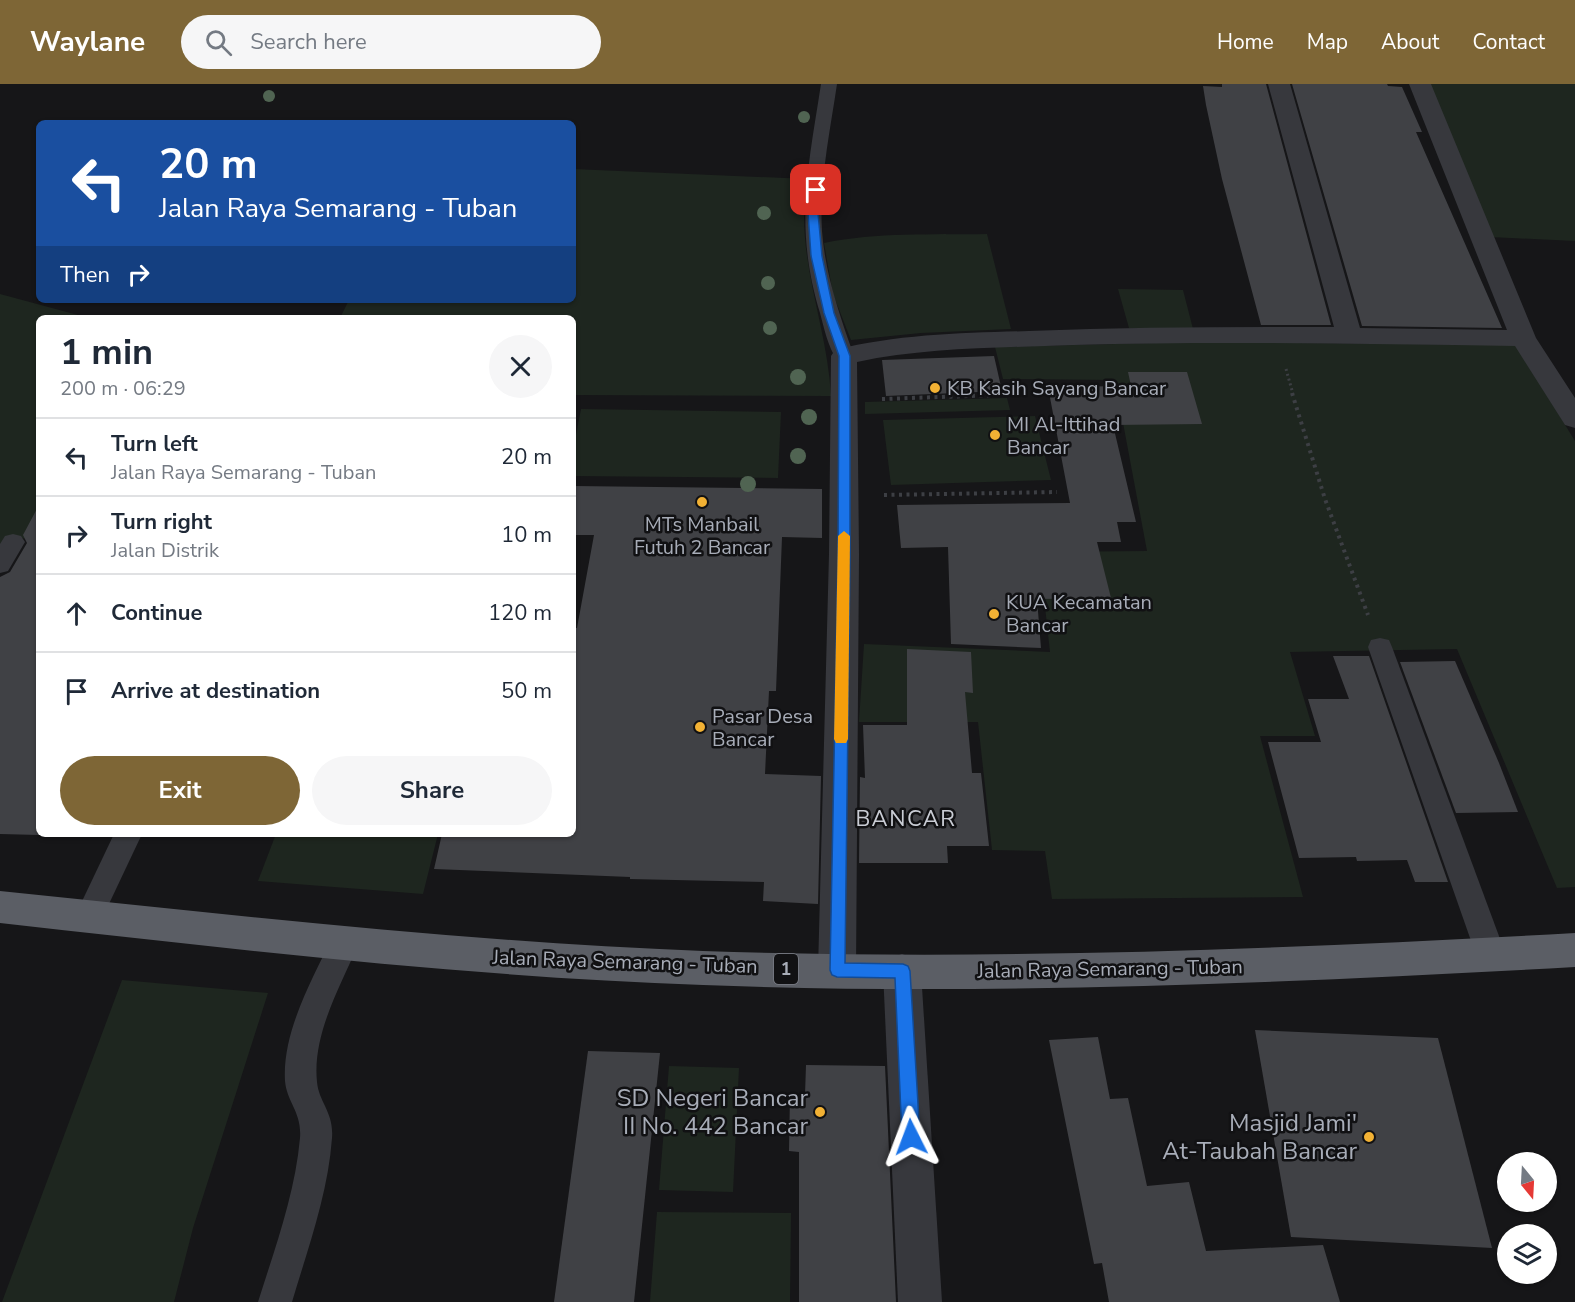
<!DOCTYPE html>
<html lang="en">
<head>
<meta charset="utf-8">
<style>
  body { margin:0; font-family:"Nunito Sans",sans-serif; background:#f6f6f7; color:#1f2937; height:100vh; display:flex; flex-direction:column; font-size:22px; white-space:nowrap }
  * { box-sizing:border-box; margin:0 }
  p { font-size:20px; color:#747a83 }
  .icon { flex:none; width:33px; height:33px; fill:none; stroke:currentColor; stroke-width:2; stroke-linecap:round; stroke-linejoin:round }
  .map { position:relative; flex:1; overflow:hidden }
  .details { position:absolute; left:36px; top:231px; width:540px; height:522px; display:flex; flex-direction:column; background:#fff; border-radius:9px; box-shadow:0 2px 4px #0004 }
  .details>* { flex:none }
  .guide { position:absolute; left:36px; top:36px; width:540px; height:183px; border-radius:9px; box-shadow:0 2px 4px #0004; background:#1a4fa0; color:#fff; overflow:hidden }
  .needle { width:39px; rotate:162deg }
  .tools { position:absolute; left:1497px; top:1068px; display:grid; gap:12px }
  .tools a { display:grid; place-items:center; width:60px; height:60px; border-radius:50%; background:#fff; box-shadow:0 2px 4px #0004; font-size:30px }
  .pin { position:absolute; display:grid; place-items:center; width:51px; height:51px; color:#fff; margin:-26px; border-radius:12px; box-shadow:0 3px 9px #0006 }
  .me { position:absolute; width:66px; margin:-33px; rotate:357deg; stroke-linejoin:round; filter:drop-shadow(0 0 4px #0008) }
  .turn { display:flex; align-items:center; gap:21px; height:126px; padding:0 24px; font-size:27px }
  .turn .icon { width:78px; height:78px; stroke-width:2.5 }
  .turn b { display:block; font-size:42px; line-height:51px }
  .then { display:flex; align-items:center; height:57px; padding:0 24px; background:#0003; gap:12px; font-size:22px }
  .round { display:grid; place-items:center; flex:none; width:63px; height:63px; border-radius:32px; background:#f6f6f7 }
  .overview { display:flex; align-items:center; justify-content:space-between; height:102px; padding:0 24px }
  h1 { font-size:36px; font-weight:700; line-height:45px }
  .action { display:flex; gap:12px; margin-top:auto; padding:12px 24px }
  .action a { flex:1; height:69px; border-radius:36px; background:#7e6636; color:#fff; font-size:24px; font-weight:700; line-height:69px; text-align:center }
  .action a+a { background:#f6f6f7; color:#1f2937 }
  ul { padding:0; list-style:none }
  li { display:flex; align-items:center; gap:18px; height:78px; padding:0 24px; border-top:2px solid #e0e1e3 }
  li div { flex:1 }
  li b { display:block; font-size:22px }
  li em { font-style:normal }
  header { display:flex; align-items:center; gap:36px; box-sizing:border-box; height:84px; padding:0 30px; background:#7e6636; color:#fff }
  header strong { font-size:28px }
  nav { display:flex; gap:33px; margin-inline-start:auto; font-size:21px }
  .search { width:420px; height:54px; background:#f6f6f7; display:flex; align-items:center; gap:15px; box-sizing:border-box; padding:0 21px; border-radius:33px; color:#747a83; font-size:22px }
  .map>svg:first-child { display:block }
  .green { fill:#1e261f }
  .building { fill:#404145 }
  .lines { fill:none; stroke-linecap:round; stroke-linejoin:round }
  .path-far1 { stroke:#3d3f44; stroke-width:3; stroke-dasharray:2 3; stroke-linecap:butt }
  .path { stroke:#3d3f44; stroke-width:4; stroke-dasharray:3 4.5; stroke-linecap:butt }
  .service { fill:#37383d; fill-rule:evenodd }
  .minor { fill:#37383d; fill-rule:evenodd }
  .trunk { fill:#5b5e65; fill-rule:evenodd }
  .tree { fill:#506452 }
  .route { fill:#1a73e8; stroke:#114b97; stroke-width:1.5 }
  .slow { fill:#f59e0b }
  .poi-dot { fill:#f2b134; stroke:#111113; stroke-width:2 }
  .labels { text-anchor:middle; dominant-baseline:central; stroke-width:5; stroke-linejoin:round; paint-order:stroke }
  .shield { fill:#111113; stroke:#7b7e86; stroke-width:1.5 }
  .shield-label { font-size:18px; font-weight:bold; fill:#a8adb8 }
  .poi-label { font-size:20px; fill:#a8adb8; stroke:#111113; text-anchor:start }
  .street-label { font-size:20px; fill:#a8adb8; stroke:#111113 }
  .quarter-label { font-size:22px; letter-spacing:1.5px; fill:#c9ccd4; stroke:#111113 }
  .near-poi-label { font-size:24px; fill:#a8adb8; stroke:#111113; text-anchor:end }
</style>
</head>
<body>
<header>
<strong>Waylane</strong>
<div class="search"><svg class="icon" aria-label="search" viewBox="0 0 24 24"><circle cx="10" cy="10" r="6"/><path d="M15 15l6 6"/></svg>Search here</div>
<nav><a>Home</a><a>Map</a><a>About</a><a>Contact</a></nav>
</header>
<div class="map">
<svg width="1575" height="1218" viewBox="0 0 1575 1218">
  <rect width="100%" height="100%" fill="#161618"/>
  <g class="green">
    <polygon points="1426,0 1575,0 1575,157 1490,153"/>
    <path d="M573,85L808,95C807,107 804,120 804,132C804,193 828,251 831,312L573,311V234H340L349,216H573Z"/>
    <path d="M987,150L1011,245L921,249L851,256L833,210L824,159C877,148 932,151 987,150Z"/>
    <polygon points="1118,205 1183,206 1193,245 1129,244"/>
    <polygon points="0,210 89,234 39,234 39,455 10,454 0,472"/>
    <polygon points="1195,258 1516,261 1575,357 1575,803 1557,804 1457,565 1290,568 1315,652 1260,652 1303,813 1052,815 1045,767 992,766 978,638 859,638 864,560 1050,568 1039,468 1147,467 1115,296 1003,295 995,263"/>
    <polygon points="1007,314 1010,326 865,330 865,318"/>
    <polygon points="581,325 781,328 778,394 573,392 573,366"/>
    <polygon points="1035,332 1051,396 891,401 883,336"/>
    <polygon points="276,750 438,750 423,810 258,797"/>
    <polygon points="122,896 268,909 193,1144 174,1218 2,1218"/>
    <polygon points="669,982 739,984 733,1108 659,1106"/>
    <polygon points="657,1128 791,1129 790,1218 650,1218"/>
  </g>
  <g class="building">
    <polygon points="1222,0 1266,0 1331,241 1261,241 1222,95 1206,21 1203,2 1222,3"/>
    <polygon points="1292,0 1387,0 1388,2 1402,3 1422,48 1416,48 1502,244 1362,242"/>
    <polygon points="994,272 1002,307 886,312 882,276"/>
    <polygon points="1128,288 1187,288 1202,340 1113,341 1136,438 1117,438 1121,458 1097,458 1111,514 1037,515 1041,564 951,560 948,463 901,464 897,421 1070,419 1048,303 1131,302"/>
    <polygon points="573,402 822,405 822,454 782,453 776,607 769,607 765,690 821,692 818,820 763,817 764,798 630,795 630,793 434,785 442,750 573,750 573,544 577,544 594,451 573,451"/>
    <polygon points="39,421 39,751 0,750 0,493 10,488 27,459 23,451"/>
    <polygon points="907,565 971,568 973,609 965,608 972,689 981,689 989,762 947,762 948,779 859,779 860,693 865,694 863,641 907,641"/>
    <polygon points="1333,572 1369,572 1448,798 1415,798 1407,776 1357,777 1356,773 1299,774 1268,658 1321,658 1308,615 1349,615"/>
    <polygon points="1455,577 1499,679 1518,728 1456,729 1400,578"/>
    <polygon points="1255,946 1438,954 1492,1164 1291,1153"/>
    <polygon points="1098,953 1110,1015 1128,1014 1147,1102 1189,1098 1206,1167 1323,1161 1340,1218 1109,1218 1102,1179 1094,1180 1049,956"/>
    <polygon points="588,967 660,969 634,1218 554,1218"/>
    <polygon points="806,981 885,982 896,1218 799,1218 799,1068 789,1067 790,1011 805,1011"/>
  </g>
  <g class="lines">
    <polyline class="path-far1" points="1286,285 1293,310"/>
    <g class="path">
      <polyline points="1292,309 1325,415 1368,531"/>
      <polyline points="882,315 998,311"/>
      <polyline points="884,411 1057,408"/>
    </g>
    <g class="service">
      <path d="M821,0H837C830,48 819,98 822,147C825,190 840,232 854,272L851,276L844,278L837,276C828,263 824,244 820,229C794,144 808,84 821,0Z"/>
      <polygon points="13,450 21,452 25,458 8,487 0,489 0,460 5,452"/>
      <polygon points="1380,554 1389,556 1392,563 1506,871 1501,880 1491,884 1481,880 1476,871 1368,563 1371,556"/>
      <polygon points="114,750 142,750 99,841 89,845 79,841 75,832"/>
      <path d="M344,846L354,850L359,859C341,901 312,950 317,998C319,1019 334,1028 332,1054C328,1110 308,1164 292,1218H258C275,1164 295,1110 300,1054C302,1028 287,1019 285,997C282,947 313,894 334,850Z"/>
    </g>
    <g class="minor">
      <path d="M1268,0H1290L1360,244L1507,246L1409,0H1431L1536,254L1575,314V344L1565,341L1515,262C1368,260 1221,257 1074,261C1002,264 928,263 857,278L859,470L856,886L851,898L837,903L823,898L818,886L829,470L831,272L835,266C898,250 964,249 1029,247C1131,243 1232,243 1334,243Z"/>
      <polygon points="902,870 916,875 921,887 942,1218 898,1218 883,887 888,875"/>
    </g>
    <path class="trunk" d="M0,807C234,831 468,858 703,867C994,877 1285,865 1575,849V883C1285,899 994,912 703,901C468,893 234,865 0,839Z"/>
  </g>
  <g class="tree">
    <circle cx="269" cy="12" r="6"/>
    <circle cx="804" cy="33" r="6"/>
    <circle cx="764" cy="129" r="7"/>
    <circle cx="768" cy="199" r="7"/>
    <circle cx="770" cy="244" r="7"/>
    <circle cx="798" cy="293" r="8"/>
    <circle cx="809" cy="333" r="8"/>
    <circle cx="798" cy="372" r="8"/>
    <circle cx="748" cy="400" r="8"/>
  </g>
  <polygon class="route" points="812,104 820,106 818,129 822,172 834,229 850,272 850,470 845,879 903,880 908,882 910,887 920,1053 917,1059 911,1061 905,1059 902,1053 895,894 837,893 832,891 830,886 838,470 839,272 824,229 811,172 808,129"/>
  <polygon class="slow" points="844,447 850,452 848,655 846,659 836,659 834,655 838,452"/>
  <g class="poi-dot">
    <circle cx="935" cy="304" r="6"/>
    <circle cx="995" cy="351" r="6"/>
    <circle cx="702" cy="418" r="6"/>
    <circle cx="994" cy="530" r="6"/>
    <circle cx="700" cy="643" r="6"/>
    <circle cx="820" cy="1028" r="6"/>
    <circle cx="1369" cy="1053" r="6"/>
  </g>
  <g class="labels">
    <rect class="shield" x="774" y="870" width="24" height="30" rx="4.5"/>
    <g class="shield-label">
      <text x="786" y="885">1</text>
    </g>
    <g class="poi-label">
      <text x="947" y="304">KB Kasih Sayang Bancar</text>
      <text x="1007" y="340">MI Al-Ittihad<tspan x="1007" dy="23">Bancar</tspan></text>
      <text x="702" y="440" text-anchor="middle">MTs Manbail<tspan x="702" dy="23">Futuh 2 Bancar</tspan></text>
      <text x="1006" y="518">KUA Kecamatan<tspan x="1006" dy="23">Bancar</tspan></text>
      <text x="712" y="632">Pasar Desa<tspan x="712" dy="23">Bancar</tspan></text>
    </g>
    <g class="street-label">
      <text transform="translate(625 878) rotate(2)">Jalan Raya Semarang - Tuban</text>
      <text transform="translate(1110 885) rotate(-1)">Jalan Raya Semarang - Tuban</text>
    </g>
    <g class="quarter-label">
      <text x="906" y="735">BANCAR</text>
    </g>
    <g class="near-poi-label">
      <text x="808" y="1014">SD Negeri Bancar<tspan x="808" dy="28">II No. 442 Bancar</tspan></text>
      <text x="1357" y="1039">Masjid Jami'<tspan x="1357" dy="28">At-Taubah Bancar</tspan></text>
    </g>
  </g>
</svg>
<div class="tools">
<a><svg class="needle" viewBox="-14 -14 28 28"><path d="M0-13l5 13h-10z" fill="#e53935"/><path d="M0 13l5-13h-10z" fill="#747a83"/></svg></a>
<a><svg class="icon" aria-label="layers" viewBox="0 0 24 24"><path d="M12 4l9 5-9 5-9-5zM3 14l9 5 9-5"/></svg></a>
</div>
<div class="pin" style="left:816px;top:106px;background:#d93025"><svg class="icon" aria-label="arrive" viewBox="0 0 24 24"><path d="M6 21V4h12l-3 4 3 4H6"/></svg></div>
<svg class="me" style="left:911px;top:1053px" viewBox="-20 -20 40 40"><path d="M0-17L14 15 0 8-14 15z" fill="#1a73e8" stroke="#fff" stroke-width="4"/></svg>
<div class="guide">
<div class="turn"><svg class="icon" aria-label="left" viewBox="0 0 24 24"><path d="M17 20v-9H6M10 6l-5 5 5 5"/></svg><div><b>20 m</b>Jalan Raya Semarang - Tuban</div></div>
<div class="then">Then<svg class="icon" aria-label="right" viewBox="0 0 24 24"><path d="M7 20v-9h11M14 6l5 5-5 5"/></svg></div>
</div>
<section class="details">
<div class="overview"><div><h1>1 min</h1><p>200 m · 06:29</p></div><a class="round"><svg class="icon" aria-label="close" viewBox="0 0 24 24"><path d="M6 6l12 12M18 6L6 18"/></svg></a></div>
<ul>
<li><svg class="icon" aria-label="left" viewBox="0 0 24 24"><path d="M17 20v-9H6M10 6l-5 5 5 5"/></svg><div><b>Turn left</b><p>Jalan Raya Semarang - Tuban</p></div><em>20 m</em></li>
<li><svg class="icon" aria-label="right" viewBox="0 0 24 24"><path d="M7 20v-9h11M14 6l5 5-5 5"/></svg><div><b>Turn right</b><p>Jalan Distrik</p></div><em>10 m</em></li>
<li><svg class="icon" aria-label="ahead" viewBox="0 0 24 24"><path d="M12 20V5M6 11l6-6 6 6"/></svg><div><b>Continue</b></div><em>120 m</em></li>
<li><svg class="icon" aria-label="arrive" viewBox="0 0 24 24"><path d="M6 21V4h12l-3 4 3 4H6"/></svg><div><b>Arrive at destination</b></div><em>50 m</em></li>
</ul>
<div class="action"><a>Exit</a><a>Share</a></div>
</section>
</div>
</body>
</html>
